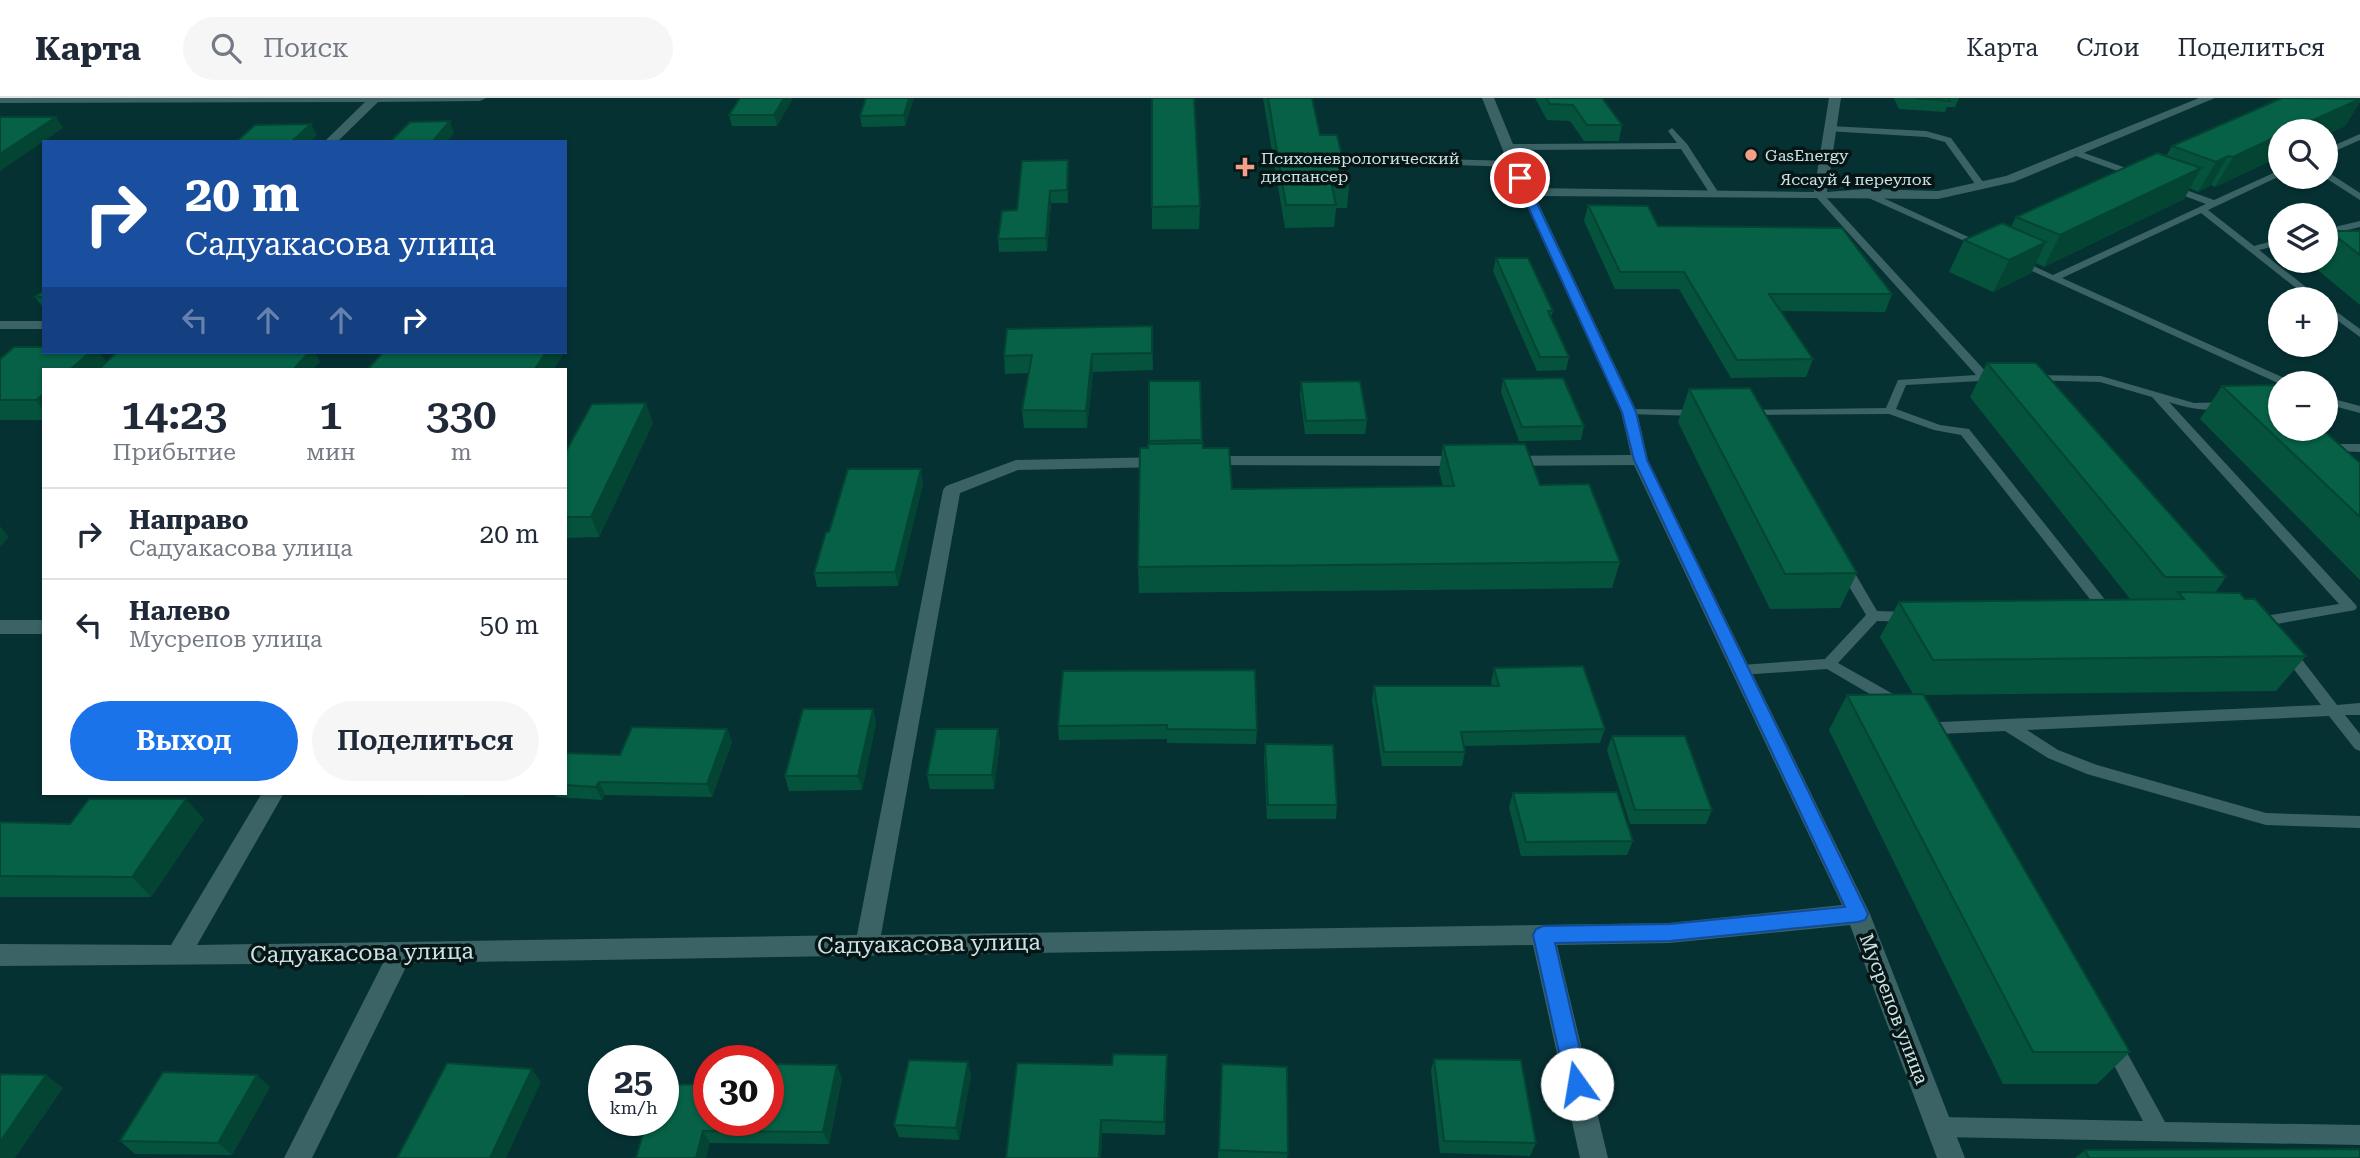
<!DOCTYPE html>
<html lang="ru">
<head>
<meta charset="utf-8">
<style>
  body { margin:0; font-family:"Roboto Serif",serif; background:#f6f6f7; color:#1f2937; height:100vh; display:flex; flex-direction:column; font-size:26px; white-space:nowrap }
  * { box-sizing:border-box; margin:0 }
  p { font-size:23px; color:#747a83 }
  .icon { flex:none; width:38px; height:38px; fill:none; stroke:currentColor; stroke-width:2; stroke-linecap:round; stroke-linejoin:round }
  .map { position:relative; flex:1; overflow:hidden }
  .panel { position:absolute; left:42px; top:270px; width:525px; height:427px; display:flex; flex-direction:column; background:#fff; border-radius:0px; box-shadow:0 2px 5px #0004 }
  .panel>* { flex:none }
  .hud { position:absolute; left:42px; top:42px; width:525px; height:214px; border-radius:0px; box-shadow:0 2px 5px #0004; background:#1a4fa0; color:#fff; overflow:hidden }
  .buttons { position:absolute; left:2268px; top:21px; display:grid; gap:14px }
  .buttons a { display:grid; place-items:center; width:70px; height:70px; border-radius:50%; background:#fff; box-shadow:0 2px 5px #0004; font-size:35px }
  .speed { position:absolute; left:588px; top:947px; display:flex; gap:14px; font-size:35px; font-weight:700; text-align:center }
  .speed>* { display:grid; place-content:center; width:91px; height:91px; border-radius:50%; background:#fff; box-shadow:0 2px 5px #0004; line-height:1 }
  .speed small { font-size:18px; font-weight:400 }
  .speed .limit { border:10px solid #d22; background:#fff; color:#111 }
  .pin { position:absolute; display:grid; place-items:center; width:60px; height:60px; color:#fff; margin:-30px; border:4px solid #fff; border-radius:50%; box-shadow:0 2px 7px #0007 }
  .me { position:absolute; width:77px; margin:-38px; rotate:347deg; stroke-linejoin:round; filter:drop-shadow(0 0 5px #0008) }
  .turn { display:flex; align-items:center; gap:24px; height:147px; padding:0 28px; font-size:32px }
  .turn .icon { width:91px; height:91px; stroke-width:2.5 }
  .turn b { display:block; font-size:49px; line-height:60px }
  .lanes { display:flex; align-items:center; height:66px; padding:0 28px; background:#0003; justify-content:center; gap:35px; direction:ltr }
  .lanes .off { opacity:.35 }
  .eta { display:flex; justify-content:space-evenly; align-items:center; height:119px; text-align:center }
  .eta b { font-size:42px; font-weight:600; line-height:49px }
  .cta { display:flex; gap:14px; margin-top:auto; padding:14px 28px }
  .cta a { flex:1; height:80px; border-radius:42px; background:#1a73e8; color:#fff; font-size:28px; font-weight:600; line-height:80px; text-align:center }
  .cta a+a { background:#f6f6f7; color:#1f2937 }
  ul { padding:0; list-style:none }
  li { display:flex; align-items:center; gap:21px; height:91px; padding:0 28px; border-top:2px solid #e0e1e3 }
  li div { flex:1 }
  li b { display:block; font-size:26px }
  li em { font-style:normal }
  header { display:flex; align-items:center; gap:42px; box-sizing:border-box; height:98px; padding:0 35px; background:#fff; border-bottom:2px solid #e0e1e3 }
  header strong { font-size:33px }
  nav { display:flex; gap:38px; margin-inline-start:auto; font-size:24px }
  .search { width:490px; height:63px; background:#f6f6f7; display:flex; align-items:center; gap:18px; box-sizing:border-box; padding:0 24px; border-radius:38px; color:#747a83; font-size:26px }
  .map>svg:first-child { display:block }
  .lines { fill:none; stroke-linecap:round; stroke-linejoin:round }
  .service { fill:#3b6365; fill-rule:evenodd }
  .minor { fill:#3b6365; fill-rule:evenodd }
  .wall { fill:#05533d }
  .shaded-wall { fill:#044432 }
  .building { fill:#066147; stroke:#044432; stroke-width:2 }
  .route { fill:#1a73e8; stroke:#114b97; stroke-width:2 }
  .poi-dot { fill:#f49f86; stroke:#061617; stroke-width:2.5 }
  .labels { text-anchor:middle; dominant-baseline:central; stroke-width:7; stroke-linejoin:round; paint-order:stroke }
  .far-poi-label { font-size:16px; fill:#cde2e3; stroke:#061617; text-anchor:start }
  .far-street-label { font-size:16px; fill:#cde2e3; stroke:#061617 }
  .street-label { font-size:19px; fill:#cde2e3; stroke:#061617 }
  .near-street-label { font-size:23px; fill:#cde2e3; stroke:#061617 }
</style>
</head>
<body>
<header>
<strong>Карта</strong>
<div class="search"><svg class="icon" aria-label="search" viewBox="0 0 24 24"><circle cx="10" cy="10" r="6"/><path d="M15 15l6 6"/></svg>Поиск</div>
<nav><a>Карта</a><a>Слои</a><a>Поделиться</a></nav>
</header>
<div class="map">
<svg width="2360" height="1060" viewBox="0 0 2360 1060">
  <rect width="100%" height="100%" fill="#063133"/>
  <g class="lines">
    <g class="service">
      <polygon points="1830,28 1926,33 1951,40 1986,88 1978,90 1945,44 1926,39 1827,33 1826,31"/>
      <polygon points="1672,30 1687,46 1720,97 1718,99 1712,99 1681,51 1508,52 1504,49 1508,46 1677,45 1668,33"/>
      <polygon points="2360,36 2360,42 2326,57 2326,51"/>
      <polygon points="2076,52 2140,75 2141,77 2134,79 2073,57 2072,55"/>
      <polygon points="1397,60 1515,63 1519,66 1515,69 1394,65 1393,63"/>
      <polygon points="2280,72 2280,78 2208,112 2254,148 2280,141 2280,147 2259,152 2321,201 2310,201 2201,115 2062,180 2291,283 2292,285 2280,286 2012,164 2021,162 2053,177 2206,106 2166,91 2166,87 2172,87 2214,102"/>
      <polygon points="2326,73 2360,95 2360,102 2324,79"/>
      <polygon points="1862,93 1868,93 1988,148 1980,150 1862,97"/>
      <polygon points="1817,96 1823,96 1988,276 1999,276 2005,279 1999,282 1906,287 1896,311 1940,327 1969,331 2114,513 2116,516 2114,519 2104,519 1961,337 1934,332 1889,316 1742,317 1742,313 1746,312 1886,310 1898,282 1976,277 1817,100"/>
      <polygon points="2360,123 2360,129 2326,137 2326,131"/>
      <polygon points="2326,206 2360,231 2360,239 2326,214"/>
      <path d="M2030,277L2101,278L2194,305L2230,304L2232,306C2215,317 2187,310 2169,304L2355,506L2357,509L2355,512L2265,528L2260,526L2258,523L2265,518L2339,506L2152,299L2100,284L2026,282V278Z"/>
      <polygon points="2326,299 2360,308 2360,315 2326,306"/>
      <polygon points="1629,311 1698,312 1704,315 1698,318 1625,316 1623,314"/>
      <polygon points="2340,346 2360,346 2360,354 2336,353 2334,350 2336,347"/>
      <polygon points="1844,464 1849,465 1877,513 1909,514 1916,519 1909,524 1877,523 1838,565 1902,601 1904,605 1902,609 1892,609 1827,571 1741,577 1734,572 1741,567 1825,561 1866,517 1837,468"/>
      <polygon points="2288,549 2293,550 2337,607 2360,605 2360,617 2345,617 2360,636 2360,653 2355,651 2329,618 2027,632 2058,652 2097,667 2266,715 2360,718 2360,730 2266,727 2087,676 2048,660 2005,633 1939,636 1921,626 1918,622 1921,618 1926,616 1941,624 2321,607 2281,554"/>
      <polygon points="2113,939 2120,942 2165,1024 2360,1027 2360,1047 1939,1039 1932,1036 1929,1029 1932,1022 1939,1019 2143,1023 2104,948 2106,942"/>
    </g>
    <g class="minor">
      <polygon points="0,0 486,0 480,3 378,4 337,44 324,44 365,4 0,5"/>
      <polygon points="1482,0 1494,0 1531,90 1814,94 1829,0 1841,0 1827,94 1865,91 1938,93 2006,78 2199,0 2215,0 2014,84 1938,101 1535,98 1637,314 1648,362 1870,816 1965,1060 1937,1060 1850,827 1669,845 1557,847 1608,1060 1580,1060 1533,847 408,865 312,1060 284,1060 383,865 0,868 0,846 171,847 262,695 284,695 197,847 857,837 943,392 946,388 1016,362 1166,359 1174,364 1166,369 1018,372 960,395 881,837 1669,825 1842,807 1634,367 1507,368 1499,363 1507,358 1631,357 1621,314 1514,80"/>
      <rect x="0" y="223" width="44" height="8"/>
      <polygon points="1203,358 1467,358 1475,363 1467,368 1197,367 1195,363"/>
      <rect x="0" y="522" width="44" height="14"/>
    </g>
  </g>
  <g class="wall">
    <polygon points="793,0 777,28 732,28 729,17"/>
    <polygon points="866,0 914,0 905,28 862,29 860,18"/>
    <polygon points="1152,0 1200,108 1199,131 1152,131"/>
    <polygon points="1263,0 1312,0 1320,37 1349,88 1347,110 1336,110 1334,129 1285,130"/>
    <polygon points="1535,0 1602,0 1622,27 1619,43 1584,43 1570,23 1547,22"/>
    <polygon points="1894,0 1959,0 1955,9 1947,9 1945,14 1899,11"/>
    <polygon points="2360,1 2360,4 2345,28 2215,89 2211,87 2198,94 2190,90 2184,101 2044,169 2036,165 2031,175 1993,194 1949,174 1964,142 2011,129 2016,119 2166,58 2172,48"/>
    <polygon points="1068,62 1068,105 1051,105 1047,153 999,154 998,141"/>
    <polygon points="1588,107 1658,128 1892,196 1885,214 1781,213 1813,261 1806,279 1731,280 1679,191 1615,191 1584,123"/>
    <polygon points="2329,133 2360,133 2360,207 2308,164 2309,163 2326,163 2326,138"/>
    <polygon points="1496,160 1553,213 1551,219 1569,259 1566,272 1537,273 1493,173"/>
    <polygon points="44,192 44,211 35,199"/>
    <polygon points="1152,228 1153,272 1093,274 1087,330 1024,330 1022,312 1029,275 1005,276 1004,258"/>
    <polygon points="44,254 99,254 106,264 117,254 314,254 320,264 44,271 44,322 0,322 0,261"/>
    <polygon points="1987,265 2226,479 2215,495 2245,501 2306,558 2276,593 1923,597 2130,954 2097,986 2003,986 1829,632 1847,597 1913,596 1880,539 1899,504 2131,502 1970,299"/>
    <polygon points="1503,281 1584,328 1581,342 1519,343 1501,294"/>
    <polygon points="1149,283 1200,283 1203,350 1232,391 1443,388 1439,373 1443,347 1540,387 1620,464 1612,490 1139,495 1138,469 1149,346"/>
    <polygon points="1301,284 1367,322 1365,336 1305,336 1300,297"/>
    <polygon points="2222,288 2360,365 2360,482 2200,321"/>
    <polygon points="1689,291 1857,475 1840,510 1770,511 1678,324"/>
    <polygon points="653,325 599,439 565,440 565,355"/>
    <polygon points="923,385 898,488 817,489 814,475 829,434"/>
    <polygon points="1494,570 1605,631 1600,645 1464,648 1465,654 1462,668 1382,668 1372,602 1374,588 1492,588 1491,584"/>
    <polygon points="1063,573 1257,632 1256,646 1167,645 1167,641 1059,642 1058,628"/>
    <polygon points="873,611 876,625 862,692 789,693 785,678"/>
    <polygon points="727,631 732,644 712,699 605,697 602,702 556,699 554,695 565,695 565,656 620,657"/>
    <polygon points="998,631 1000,645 994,691 930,691 927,677"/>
    <polygon points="1612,638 1712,712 1706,726 1630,726 1607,652"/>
    <polygon points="1265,646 1337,707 1336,721 1267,721 1264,660"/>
    <polygon points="415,695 466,695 464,698 417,697"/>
    <polygon points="1513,695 1633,743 1627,757 1521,758 1509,709"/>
    <polygon points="204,721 151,799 1,799 0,800 0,724 70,726"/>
    <polygon points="1434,961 1536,1045 1530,1058 1440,1055 1431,973"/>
    <polygon points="1222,966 1288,1055 1287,1060 1218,1060"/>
    <polygon points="1167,970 1165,1037 1102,1035 1101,1060 1006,1060"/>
    <polygon points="971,977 959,1042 899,1039 894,1027"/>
    <polygon points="842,980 829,1046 710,1045 636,1060 709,1022"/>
    <polygon points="270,989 232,1057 135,1056 120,1043"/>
    <polygon points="2085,1052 2360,1060 2075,1060"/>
  </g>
  <g class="shaded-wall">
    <polygon points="784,0 793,0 777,28 774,17"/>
    <polygon points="909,0 914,0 905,28 904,17"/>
    <polygon points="2360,1 2360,4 2345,28 2326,37 2326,33 2289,33"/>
    <polygon points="56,19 63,30 0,73 0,56"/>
    <polygon points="450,23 454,35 447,44 432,44"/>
    <polygon points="311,26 317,37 310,44 291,44"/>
    <polygon points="2280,37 2280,58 2215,89 2233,59"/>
    <polygon points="2228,58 2211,87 2198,94 2216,64"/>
    <polygon points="1068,62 1069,74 1068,105 1067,92"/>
    <polygon points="2201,70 2184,101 2044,169 2060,137"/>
    <polygon points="1050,93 1051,105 1047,153 1046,140"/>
    <polygon points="2046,144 2031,175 1993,194 2009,162"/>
    <polygon points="90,254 99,254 109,268 105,271 71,271"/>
    <polygon points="309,254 314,254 320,264 313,271 294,271"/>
    <polygon points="546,254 562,254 563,257 554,271 535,271"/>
    <polygon points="1092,256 1093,274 1087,330 1086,313"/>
    <polygon points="44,296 44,313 36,302"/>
    <polygon points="646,305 653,325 599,439 591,419"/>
    <polygon points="921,371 923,385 898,488 895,474"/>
    <polygon points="0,428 9,439 0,449"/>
    <polygon points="873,611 876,625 862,692 858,678"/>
    <polygon points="727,631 732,644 712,699 707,686"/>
    <polygon points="998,631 1000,645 994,691 992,677"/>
    <polygon points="599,684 605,697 602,702 596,689"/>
    <polygon points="186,701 204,721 151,799 132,779"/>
    <polygon points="968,964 971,977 959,1042 956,1030"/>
    <polygon points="837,967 842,980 829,1046 823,1034"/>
    <polygon points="532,971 541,984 506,1060 490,1060"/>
    <polygon points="46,977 63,990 15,1060 0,1060 0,1044"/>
    <polygon points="257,977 270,989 232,1057 218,1045"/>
    <polygon points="1101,1022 1102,1035 1101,1060 1099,1060"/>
    <polygon points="703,1033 710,1045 706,1060 696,1060"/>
  </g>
  <g class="building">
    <polygon points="740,0 784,0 774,17 729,17"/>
    <polygon points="866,0 909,0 904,17 860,18"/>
    <polygon points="1152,0 1194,0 1200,108 1152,109"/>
    <polygon points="1268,0 1312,0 1320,37 1337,37 1349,88 1332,88 1336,107 1286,107"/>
    <polygon points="1546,0 1602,0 1622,27 1587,27 1573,7 1550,6"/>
    <polygon points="1914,0 1948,0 1950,3"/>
    <polygon points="2282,0 2360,1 2289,33 2280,33 2280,37 2233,59 2228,58 2216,64 2172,48"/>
    <polygon points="1,19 56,19 0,56 0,20"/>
    <polygon points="450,23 432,44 390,44 410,24"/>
    <polygon points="311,26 291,44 236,44 255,27"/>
    <polygon points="2157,55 2201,70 2060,137 2016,119"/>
    <polygon points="1068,62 1067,92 1050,93 1046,140 998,141 1002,113 1017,112 1022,63"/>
    <polygon points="1588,107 1648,108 1658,128 1842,130 1892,196 1769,196 1813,261 1737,262 1684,174 1620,174"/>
    <polygon points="2002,125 2046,144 2009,162 1964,142"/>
    <polygon points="2329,133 2360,133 2360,157"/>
    <polygon points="1496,160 1528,160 1553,213 1548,213 1569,259 1540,259"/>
    <polygon points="44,192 44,199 35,199"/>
    <polygon points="1152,228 1152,255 1092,256 1086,313 1022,312 1032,257 1004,258 1007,231"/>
    <polygon points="14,249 44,249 44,254 90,254 71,271 44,271 44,296 36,302 0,302 0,261"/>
    <polygon points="117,254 309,254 294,271 99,271"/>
    <polygon points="383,254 546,254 535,271 368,271"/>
    <polygon points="1987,265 2036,265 2226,479 2165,479"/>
    <polygon points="1563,280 1584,328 1522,329 1503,281"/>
    <polygon points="1149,283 1200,283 1202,342 1149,343"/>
    <polygon points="1360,283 1367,322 1306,323 1301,284"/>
    <polygon points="2274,287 2280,293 2280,331 2322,331 2360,365 2360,419 2222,288"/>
    <polygon points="1750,290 1857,475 1785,476 1689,291"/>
    <polygon points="646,305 591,419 565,419 565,355 592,306"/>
    <polygon points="1203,345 1203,350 1229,350 1232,391 1454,388 1443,347 1525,346 1540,387 1589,386 1620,464 1138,469 1140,350 1148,350 1148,346"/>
    <polygon points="848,371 921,371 895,474 814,475 826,434 829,434"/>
    <polygon points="2178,494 2240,495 2245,501 2255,501 2306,558 1933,562 1899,504 2184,501"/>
    <polygon points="1583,568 1605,631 1461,634 1465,654 1384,654 1374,588 1499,588 1494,570"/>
    <polygon points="1255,572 1257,632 1167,631 1167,627 1058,628 1063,573"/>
    <polygon points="1923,596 2130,954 2033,954 1847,597"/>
    <polygon points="803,611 873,611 858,678 785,678"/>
    <polygon points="632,629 727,631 707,686 599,684 596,689 565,687 566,655 620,657"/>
    <polygon points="936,631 998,631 992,677 927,677"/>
    <polygon points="1612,638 1685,638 1712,712 1635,712"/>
    <polygon points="1265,646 1333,647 1337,707 1268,707"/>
    <polygon points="1617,694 1633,743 1526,744 1513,695"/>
    <polygon points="89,701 186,701 132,779 0,778 0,724 70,726"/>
    <polygon points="1113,956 1167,957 1164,1024 1101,1022 1099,1060 1006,1060 1017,965 1112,967"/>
    <polygon points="1434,961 1521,962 1536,1045 1444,1043"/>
    <polygon points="909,962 968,964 956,1030 894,1027"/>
    <polygon points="447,965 532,971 490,1060 397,1060"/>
    <polygon points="768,966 837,967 823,1034 703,1033 696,1060 636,1060 647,1022 663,1022 663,987 709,986 709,1022 768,1022"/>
    <polygon points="1222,966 1287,969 1288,1055 1219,1052"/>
    <polygon points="163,974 257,977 218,1045 120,1043"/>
    <polygon points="0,976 46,977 0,1044"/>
    <polygon points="2360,1051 2360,1060 2089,1060 2085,1052"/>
  </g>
  <polygon class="route" points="1517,77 1525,80 1636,314 1647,362 1868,816 1865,822 1858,824 1670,843 1555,845 1588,986 1585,993 1577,996 1569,993 1566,986 1533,837 1536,831 1543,828 1670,826 1845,809 1634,362 1622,314 1515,80"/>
  <g class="poi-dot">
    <circle cx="1751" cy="57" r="7"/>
    <path d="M1241.5 58.5h7v7h7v7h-7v7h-7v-7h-7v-7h7z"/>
  </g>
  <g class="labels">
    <g class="far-poi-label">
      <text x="1765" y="57">GasEnergy</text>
      <text x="1261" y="60">Психоневрологический<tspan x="1261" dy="18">диспансер</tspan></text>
    </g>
    <g class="far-street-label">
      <text x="1856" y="81">Яссауй 4 переулок</text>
    </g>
    <g class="street-label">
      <text transform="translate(1894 911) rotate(69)">Мусрепов улица</text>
    </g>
    <g class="near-street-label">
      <text transform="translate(929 846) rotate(-1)">Садуакасова улица</text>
      <text transform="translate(362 855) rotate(-1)">Садуакасова улица</text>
    </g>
  </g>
</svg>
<div class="buttons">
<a><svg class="icon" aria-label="search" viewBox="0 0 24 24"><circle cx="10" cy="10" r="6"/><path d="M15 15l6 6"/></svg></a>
<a><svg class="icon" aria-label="layers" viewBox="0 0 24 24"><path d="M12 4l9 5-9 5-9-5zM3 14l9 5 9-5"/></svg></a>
<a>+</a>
<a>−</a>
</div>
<div class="speed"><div>25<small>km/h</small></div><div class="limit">30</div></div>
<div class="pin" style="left:1520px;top:80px;background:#d93025"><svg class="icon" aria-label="arrive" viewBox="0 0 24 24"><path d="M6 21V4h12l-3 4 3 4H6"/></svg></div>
<svg class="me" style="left:1577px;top:986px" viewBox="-20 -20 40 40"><circle r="19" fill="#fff"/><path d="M0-13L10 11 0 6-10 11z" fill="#1a73e8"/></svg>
<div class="hud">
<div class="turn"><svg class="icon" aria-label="right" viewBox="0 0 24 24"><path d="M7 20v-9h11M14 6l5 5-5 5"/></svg><div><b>20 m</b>Садуакасова улица</div></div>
<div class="lanes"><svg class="icon off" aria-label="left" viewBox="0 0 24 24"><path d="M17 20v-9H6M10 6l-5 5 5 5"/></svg><svg class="icon off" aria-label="ahead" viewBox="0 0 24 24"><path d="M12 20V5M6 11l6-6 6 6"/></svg><svg class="icon off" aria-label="ahead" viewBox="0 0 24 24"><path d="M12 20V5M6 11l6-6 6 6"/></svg><svg class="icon" aria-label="right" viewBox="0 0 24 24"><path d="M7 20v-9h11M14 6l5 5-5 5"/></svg></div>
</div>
<section class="panel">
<div class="eta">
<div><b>14:23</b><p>Прибытие</p></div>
<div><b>1</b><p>мин</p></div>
<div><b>330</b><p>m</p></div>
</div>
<ul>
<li><svg class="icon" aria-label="right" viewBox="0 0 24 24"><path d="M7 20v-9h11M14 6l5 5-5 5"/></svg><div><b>Направо</b><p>Садуакасова улица</p></div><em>20 m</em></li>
<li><svg class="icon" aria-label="left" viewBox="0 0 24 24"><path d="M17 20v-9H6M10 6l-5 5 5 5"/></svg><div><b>Налево</b><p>Мусрепов улица</p></div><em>50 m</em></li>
</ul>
<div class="cta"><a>Выход</a><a>Поделиться</a></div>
</section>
</div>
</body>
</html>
